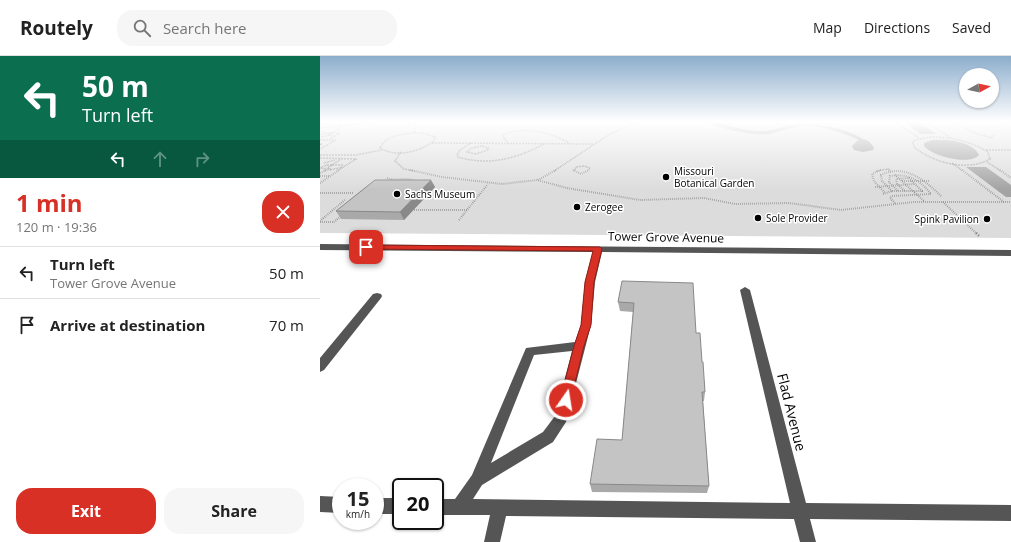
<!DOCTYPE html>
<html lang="en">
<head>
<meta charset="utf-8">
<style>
  body { margin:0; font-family:"Open Sans",sans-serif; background:#f6f6f6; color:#222; height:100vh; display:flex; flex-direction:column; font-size:15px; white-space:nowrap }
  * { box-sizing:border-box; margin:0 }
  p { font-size:13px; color:#767676 }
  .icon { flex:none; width:22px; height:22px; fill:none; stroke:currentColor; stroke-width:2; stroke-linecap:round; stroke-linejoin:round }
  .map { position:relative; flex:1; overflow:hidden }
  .panel { display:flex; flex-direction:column; background:#fff; width:320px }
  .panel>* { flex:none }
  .banner { background:#0b6e4f; color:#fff; overflow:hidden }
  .needle { width:26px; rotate:82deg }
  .controls { position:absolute; left:639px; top:12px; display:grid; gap:8px }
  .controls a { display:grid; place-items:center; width:40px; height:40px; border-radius:50%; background:#fff; box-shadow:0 1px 3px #0004; font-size:20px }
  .speed { position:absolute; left:12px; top:422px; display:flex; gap:8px; font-size:20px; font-weight:700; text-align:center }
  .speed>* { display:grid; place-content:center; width:52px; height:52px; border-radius:50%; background:#fff; box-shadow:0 1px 3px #0004; line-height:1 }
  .speed small { font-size:10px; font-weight:400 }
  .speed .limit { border:2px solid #111; border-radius:6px; background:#fff; color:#111 }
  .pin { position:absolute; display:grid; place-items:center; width:34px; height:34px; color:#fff; margin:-17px; border-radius:8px; box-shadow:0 2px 6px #0006 }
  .me { position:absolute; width:44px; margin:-22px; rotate:13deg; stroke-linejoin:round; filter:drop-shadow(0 0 3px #0008) }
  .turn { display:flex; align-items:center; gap:14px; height:84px; padding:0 16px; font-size:18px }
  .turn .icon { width:52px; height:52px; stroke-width:2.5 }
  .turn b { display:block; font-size:28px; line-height:34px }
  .lanes { display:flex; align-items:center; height:38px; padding:0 16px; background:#0003; justify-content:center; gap:20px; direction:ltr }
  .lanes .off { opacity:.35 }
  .round { display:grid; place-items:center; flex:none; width:42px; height:42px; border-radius:16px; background:#f6f6f6 }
  .headline { display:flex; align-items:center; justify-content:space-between; height:68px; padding:0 16px }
  h1 { font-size:24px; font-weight:700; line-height:30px; color:#d93025 }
  .action { display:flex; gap:8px; margin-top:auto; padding:8px 16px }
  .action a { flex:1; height:46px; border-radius:16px; background:#d93025; color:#fff; font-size:16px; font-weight:700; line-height:46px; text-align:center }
  .action a+a { background:#f6f6f6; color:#222 }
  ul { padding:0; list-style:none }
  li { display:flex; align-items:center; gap:12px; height:52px; padding:0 16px; border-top:1px solid #e0e0e0 }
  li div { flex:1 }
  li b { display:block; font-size:15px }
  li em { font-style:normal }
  header { display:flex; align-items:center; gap:24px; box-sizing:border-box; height:56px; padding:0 20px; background:#fff; border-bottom:1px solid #e0e0e0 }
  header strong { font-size:19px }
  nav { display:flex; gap:22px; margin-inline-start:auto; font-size:14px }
  .search { width:280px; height:36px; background:#f6f6f6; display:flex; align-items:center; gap:10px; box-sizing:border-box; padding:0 14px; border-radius:16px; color:#767676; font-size:15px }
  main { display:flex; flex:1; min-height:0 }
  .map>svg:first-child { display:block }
  .green { fill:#dcdcdc }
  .water { fill:#a3a3a3 }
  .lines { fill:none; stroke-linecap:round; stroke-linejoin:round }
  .stream { fill:#a3a3a3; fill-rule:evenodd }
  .path-far2 { stroke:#777; stroke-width:1.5; stroke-dasharray:0.5 1; stroke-linecap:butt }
  .path-far1 { stroke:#777; stroke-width:2; stroke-dasharray:0.5 1.5; stroke-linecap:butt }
  .path { stroke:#777; stroke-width:2.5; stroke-dasharray:1 2; stroke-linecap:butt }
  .minor { fill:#555; fill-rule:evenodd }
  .wall { fill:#a9a9a9 }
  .shaded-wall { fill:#898989 }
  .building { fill:#c4c4c4; stroke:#898989 }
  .route { fill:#d93025; stroke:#8d1f18 }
  .poi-dot { fill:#000; stroke:#fff; stroke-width:1.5 }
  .labels { text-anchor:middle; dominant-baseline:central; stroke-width:3; stroke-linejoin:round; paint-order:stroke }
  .far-poi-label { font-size:10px; fill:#000; stroke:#fff; text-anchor:start }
  .street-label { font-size:12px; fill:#000; stroke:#fff }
  .near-street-label { font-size:14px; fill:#000; stroke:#fff }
</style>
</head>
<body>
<header>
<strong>Routely</strong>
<div class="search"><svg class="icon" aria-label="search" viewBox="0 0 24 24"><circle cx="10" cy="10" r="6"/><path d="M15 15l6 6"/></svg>Search here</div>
<nav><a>Map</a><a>Directions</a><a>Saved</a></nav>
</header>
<main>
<section class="panel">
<div class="banner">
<div class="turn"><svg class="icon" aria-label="left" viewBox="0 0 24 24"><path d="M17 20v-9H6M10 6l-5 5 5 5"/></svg><div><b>50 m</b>Turn left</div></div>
<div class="lanes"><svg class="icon" aria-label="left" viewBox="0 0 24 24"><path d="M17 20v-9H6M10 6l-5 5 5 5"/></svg><svg class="icon off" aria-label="ahead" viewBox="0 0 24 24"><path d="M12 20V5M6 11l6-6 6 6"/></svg><svg class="icon off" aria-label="right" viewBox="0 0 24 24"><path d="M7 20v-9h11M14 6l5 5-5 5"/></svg></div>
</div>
<div class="headline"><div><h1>1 min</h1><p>120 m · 19:36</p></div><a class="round" style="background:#d93025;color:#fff"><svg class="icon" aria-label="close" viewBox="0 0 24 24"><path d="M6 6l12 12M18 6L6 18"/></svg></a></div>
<ul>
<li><svg class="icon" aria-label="left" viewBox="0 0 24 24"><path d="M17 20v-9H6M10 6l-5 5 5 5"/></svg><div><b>Turn left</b><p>Tower Grove Avenue</p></div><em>50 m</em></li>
<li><svg class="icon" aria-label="arrive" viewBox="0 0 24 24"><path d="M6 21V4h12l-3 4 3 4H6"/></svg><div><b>Arrive at destination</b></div><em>70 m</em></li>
</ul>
<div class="action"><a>Exit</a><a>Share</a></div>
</section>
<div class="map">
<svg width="691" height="486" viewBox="0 0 691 486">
  <rect width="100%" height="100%" fill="#fff"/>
  <polygon class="green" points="0,66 691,66 691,182 0,177"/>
  <g class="water">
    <polygon points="584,66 599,66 617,78 600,78"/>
    <path d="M539,83C545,82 551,86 554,92L553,94L543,96L534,94L532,90Z"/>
    <path d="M612,84C626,83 652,85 659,99C649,110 612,100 604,90V87Z"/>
    <polygon points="646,111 666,111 691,129 691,141 686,141"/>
  </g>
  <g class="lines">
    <path class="stream" d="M386,66C398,64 422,75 437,75C450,76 460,71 472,69C493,66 526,71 543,83L539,84C521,76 503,70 483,70C471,71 461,75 449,78C435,80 399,73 386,66Z"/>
    <g class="path-far2">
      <polyline points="576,66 599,82"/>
      <polyline points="606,66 631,82"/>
      <polyline points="636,66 652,76 671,82 674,79"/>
      <polyline points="677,66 691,66"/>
      <polyline points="0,72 55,66"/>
      <polyline points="94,77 96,70 93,66 95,66"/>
      <path d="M102,77L115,81L114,85C99,96 77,102 60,92C66,78 88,77 102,77Z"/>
      <polyline points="0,79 3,77 20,77 10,83"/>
      <polyline points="13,80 9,79 23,70"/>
      <polyline points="1,81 9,79"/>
      <path d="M610,81C631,81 650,85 668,96L670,103C648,116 613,107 594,91L593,87L595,84Z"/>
      <polyline points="0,84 16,84 0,93"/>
      <polyline points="112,87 274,88"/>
      <path d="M151,87L140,94L137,99L138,101C169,110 196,103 224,88"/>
      <path d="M188,87L182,79C205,70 228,75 249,87"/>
      <polyline points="0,88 2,88 0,89"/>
      <polygon points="162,90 168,92 168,94 156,98 147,96 151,92"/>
      <polyline points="666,94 691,94"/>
      <polyline points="81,96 75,105 84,113 95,115"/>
      <polyline points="0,99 36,99 62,94"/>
      <polyline points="0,102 36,103 17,115"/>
      <polyline points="667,106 681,115"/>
      <polyline points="4,107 15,104"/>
      <polyline points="632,107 643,115"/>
      <polygon points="7,109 12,109 6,113 0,112"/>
      <polyline points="12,109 23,109"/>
      <polyline points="12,109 21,103"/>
      <polyline points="10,114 23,111"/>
      <polyline points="4,115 10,113 8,112"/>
      <polyline points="234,115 290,78 316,66"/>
      <polyline points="254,115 256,111 264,110 270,112 268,115"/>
      <polyline points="556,115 568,113 570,115"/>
    </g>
    <g class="path-far1">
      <polyline points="90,114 122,121 182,128 217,124 247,132 320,144 384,142 415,148 469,147 521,154 594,146 691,146"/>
      <polyline points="253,114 261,118 269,114"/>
      <polyline points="561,114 552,118 554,125 565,137"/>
      <polyline points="569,114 571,116"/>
      <polyline points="642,114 684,146"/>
      <polyline points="680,114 691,122"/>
      <polyline points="0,117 7,114"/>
      <polyline points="575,119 604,145"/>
      <polyline points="0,120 10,120"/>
      <path d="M67,122C77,126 87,120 97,126"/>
      <polygon points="589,122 602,135 585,135 577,128 576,123"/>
      <polyline points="218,124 236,114"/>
      <polyline points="582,125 610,125"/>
      <polyline points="0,127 19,114"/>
      <polyline points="555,131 594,128"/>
      <path d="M572,135L562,125L561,119C585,107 606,125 622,141"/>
      <polyline points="0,137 33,137"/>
      <polyline points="563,138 572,135 585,135"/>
      <polyline points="623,146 657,178"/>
      <path d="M575,147L570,142L572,140L611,138C600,124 588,117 570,120L569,126L578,135"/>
      <polyline points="92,154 147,154"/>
      <polyline points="139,164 168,128"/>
      <polyline points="0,165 26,143"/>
      <polyline points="0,166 14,166 21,160"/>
    </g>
    <polyline class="path" points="656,177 659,180"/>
    <g class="minor">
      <path d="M0,188L691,194V200L282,196L275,226L271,269L246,366L233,386L162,429L153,443L470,447L420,234L425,231L430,234L486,447L691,449V465L490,463L496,486H480L474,463L186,460L180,486H164L170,459H115V443H135L152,419L206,292L255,286L261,269L265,226L273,196L0,194ZM252,295L235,360L223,376L171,407L214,299Z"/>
      <polygon points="57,237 61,238 62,240 61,242 4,314 0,316 0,302 53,238"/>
      <polygon points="0,440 21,441 21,457 0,456"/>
      <rect x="55" y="442" width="26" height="16"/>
    </g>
  </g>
  <g class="wall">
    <polygon points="111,124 115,131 84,164 21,163 16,155"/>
    <polygon points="302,225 376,277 382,306 385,336 384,345 383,345 389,430 387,437 272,436 270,428 302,384 313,256 300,255 298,246"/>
  </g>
  <polygon class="shaded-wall" points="111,124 115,131 84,164 80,156"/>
  <g class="building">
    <polygon points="55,124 111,124 80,156 16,155"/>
    <polygon points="302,225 373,227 376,277 380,277 382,306 383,306 385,336 382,336 389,430 270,428 277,383 302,384 314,247 298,246"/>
  </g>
  <linearGradient id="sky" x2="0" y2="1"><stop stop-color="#8cadcc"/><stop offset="0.49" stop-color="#fff"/><stop offset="1" stop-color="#fff" stop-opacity="0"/></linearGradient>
  <rect width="691" height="134" fill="url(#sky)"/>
  <polygon class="route" points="46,189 280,191 282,193 274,226 271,269 264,290 250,347 246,349 242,347 240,344 254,290 261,269 265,226 273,195 44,193 42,191"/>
  <g class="poi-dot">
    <circle cx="346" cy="121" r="4"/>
    <circle cx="77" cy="138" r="4"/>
    <circle cx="257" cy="151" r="4"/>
    <circle cx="438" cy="162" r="4"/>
    <circle cx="667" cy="163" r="4"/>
  </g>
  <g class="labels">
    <g class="far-poi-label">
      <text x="354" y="115">Missouri<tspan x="354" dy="12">Botanical Garden</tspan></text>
      <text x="85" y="138">Sachs Museum</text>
      <text x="265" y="151">Zerogee</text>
      <text x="446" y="162">Sole Provider</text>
      <text x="659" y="163" text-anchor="end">Spink Pavilion</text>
    </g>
    <g class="street-label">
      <text transform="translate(346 181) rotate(1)">Tower Grove Avenue</text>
    </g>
    <g class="near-street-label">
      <text transform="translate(472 356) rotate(76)">Flad Avenue</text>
    </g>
  </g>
</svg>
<div class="controls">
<a><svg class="needle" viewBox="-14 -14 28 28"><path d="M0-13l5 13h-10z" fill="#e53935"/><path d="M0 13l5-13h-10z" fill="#767676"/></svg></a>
</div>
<div class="speed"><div>15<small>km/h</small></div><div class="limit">20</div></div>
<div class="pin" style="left:46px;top:191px;background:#d93025"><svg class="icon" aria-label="arrive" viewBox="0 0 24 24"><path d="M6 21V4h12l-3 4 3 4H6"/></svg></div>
<svg class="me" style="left:246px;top:344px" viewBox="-20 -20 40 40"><circle r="17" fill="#d93025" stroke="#fff" stroke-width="3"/><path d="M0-11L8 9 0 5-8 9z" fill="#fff"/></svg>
</div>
</main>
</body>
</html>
